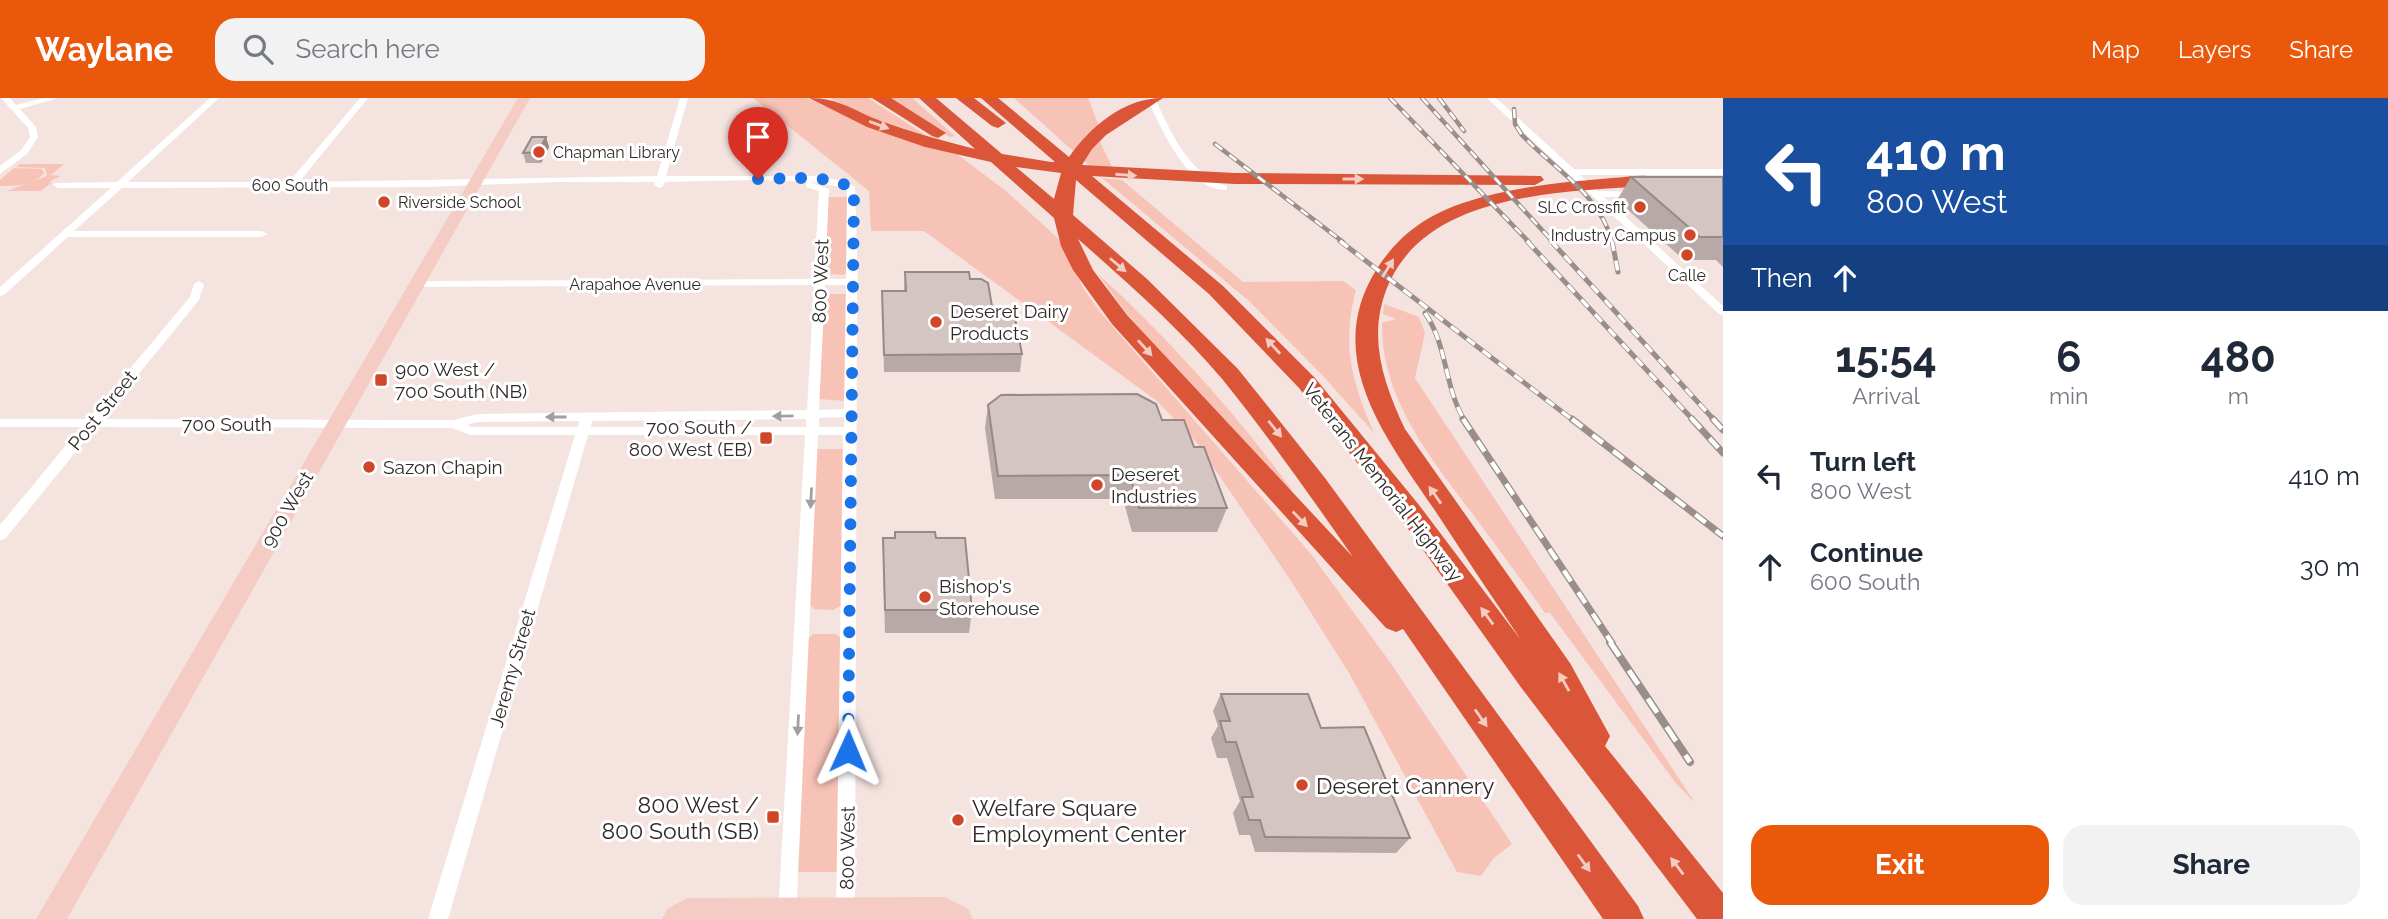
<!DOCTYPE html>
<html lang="en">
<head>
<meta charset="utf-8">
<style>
  body { margin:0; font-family:Raleway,sans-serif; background:#f2f2f3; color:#1f2937; height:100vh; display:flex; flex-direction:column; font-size:26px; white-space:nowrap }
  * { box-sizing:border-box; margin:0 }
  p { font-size:23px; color:#747a83 }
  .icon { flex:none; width:38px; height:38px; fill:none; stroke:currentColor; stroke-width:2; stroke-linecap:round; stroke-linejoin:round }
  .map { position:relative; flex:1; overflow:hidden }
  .details { display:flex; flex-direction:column; background:#fff; width:665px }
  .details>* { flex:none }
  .top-card { background:#1a4fa0; color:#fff; overflow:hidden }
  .pin { position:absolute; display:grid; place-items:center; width:60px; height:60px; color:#fff; margin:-72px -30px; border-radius:50% 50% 50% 0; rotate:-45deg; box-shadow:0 0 7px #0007 }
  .pin .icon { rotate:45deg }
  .me { position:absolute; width:77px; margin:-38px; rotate:1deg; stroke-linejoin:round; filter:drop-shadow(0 0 5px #0008) }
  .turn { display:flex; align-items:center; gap:24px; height:147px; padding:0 28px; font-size:32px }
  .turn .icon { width:91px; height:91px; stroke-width:2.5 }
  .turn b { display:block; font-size:49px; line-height:60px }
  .then { display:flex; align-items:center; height:66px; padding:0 28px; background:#0003; gap:14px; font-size:26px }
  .eta { display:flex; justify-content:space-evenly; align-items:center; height:119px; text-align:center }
  .eta b { font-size:42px; font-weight:700; line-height:49px }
  .action { display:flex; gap:14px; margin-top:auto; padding:14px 28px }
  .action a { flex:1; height:80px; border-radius:21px; background:#ea580c; color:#fff; font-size:28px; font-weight:700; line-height:80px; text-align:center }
  .action a+a { background:#f2f2f3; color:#1f2937 }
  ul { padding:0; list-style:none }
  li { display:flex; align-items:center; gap:21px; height:91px; padding:0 28px }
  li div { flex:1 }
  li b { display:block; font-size:26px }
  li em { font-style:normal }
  header { display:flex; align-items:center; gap:42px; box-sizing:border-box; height:98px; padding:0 35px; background:#ea580c; color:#fff }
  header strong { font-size:33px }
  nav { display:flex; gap:38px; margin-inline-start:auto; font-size:24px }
  .search { width:490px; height:63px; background:#f2f2f3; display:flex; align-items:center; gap:18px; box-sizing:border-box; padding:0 24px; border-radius:21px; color:#747a83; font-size:26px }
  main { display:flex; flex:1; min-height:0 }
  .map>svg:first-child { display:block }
  .green { fill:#f8c3b7 }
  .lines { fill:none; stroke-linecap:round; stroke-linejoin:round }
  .street { fill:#fff; fill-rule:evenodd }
  .secondary { fill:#f4ccc4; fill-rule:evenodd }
  .highway { fill:#db5639; fill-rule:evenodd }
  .rail-far3-casing { stroke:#9a8e8b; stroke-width:4.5 }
  .rail-far2-casing { stroke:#9a8e8b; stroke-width:5 }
  .rail-far1-casing { stroke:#9a8e8b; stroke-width:7 }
  .rail-casing { stroke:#9a8e8b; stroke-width:8 }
  .rail-far3 { stroke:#fff; stroke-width:2.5; stroke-dasharray:9; stroke-linecap:butt }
  .rail-far2 { stroke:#fff; stroke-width:3.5; stroke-dasharray:10; stroke-linecap:butt }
  .rail-far1 { stroke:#fff; stroke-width:4.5; stroke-dasharray:13; stroke-linecap:butt }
  .rail { stroke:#fff; stroke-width:5; stroke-dasharray:17; stroke-linecap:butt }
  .wall { fill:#b7a9a7 }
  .shaded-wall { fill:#958a88 }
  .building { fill:#d5c5c2; stroke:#958a88; stroke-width:2 }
  .oneway { fill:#f4ccc4 }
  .oneway2 { fill:#a29f9f }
  .route { stroke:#1a73e8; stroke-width:12; stroke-dasharray:0 21.6 }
  .poi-dot { fill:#d04628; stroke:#fff; stroke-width:2.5 }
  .labels { text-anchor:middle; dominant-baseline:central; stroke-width:6; stroke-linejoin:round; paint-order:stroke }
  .far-poi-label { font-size:16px; fill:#302a29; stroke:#fff; text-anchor:start }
  .far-street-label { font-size:16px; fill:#302a29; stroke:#fff }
  .street-label { font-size:19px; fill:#302a29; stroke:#fff }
  .poi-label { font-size:19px; fill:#302a29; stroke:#fff; text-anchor:start }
  .near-poi-label { font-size:23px; fill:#302a29; stroke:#fff; text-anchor:start }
</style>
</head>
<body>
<header>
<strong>Waylane</strong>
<div class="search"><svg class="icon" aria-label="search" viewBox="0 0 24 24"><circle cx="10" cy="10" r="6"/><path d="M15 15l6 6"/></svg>Search here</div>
<nav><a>Map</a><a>Layers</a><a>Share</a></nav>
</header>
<main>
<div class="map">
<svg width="1723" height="821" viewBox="0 0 1723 821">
  <rect width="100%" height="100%" fill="#f4e3df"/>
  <g class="green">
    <polygon points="753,0 806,0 879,32 954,54 1006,93 1062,144 1083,190 1101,215 1311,456 1392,567 1512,746 1493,761 1481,778 1457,774 1349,575 1289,480 1197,345 1157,303 924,133 871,133 869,93"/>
    <polygon points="829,0 868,0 927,38 873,20"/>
    <polygon points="887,0 912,0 955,38 950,39"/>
    <polygon points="1014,0 1088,0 1099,28 1101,46 1113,71 1091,69"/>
    <polygon points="20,66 64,66 51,77 60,78 49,84 52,84 41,93 7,93 47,78 45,70 16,69"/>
    <path d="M14,70L42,71L44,75C34,88 15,88 0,88V82Z"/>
    <path d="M1102,80L1122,82L1243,184L1343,183L1356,192C1341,248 1352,283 1374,335L1323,278L1249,203Z"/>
    <polygon points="828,99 849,99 847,175 843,177 825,175"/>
    <path d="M1098,176C1169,241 1235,314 1292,392L1286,395L1127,216Z"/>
    <polygon points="824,196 847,196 845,303 819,301"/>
    <path d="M1384,206L1419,219L1425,235L1415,280L1695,705L1675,684L1550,515H1545C1521,481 1496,448 1472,415C1430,359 1381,300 1382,225L1396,221L1383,216Z"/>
    <polygon points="816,351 845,351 842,507 833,512 814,511 809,506"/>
    <polygon points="813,536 836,536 841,540 837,774 797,774 807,542"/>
  </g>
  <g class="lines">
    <g class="street">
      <polygon points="1,0 10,0 16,7 44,0 58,0 20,11 36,29 38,39 27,56 0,76 0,68 21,52 30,39 28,30"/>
      <path d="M210,0H219L128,84H289L360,0H368L299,84L657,78L680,0H688L666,78H813L845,83L855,89L858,184L857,186L855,821H837L836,819L843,337H818L796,821H780L778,817L805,337H588L448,821H428L575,337H470L452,330L96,329L5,441L0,442V427L81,329H0V321H88L190,199L194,186L199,183L204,186L199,202L102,321L454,322L477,316L807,312L814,187L416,189L411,186L416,183L814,181L819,93L806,89V85L809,84L829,91L825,181H846L847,92C822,77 701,84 665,84L662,89L659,90L654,87L655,84H558L425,89L122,90L74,133H262L267,136L262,139H68L4,197L0,198V189L111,90H58L53,87L55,85L117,84ZM825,187H846L844,311L819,312ZM844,319V329H819V320ZM806,321V329H591L592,323ZM579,323L578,329H472L467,327L477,324Z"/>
      <path d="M1147,0H1155C1171,35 1188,75 1227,88V92C1188,94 1161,30 1147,0Z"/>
      <polygon points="1487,0 1496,0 1574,71 1723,71 1723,77 1580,77 1598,93 1642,94 1642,98 1639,99 1604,99 1723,208 1723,217 1719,216"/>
    </g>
    <g class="secondary">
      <polygon points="518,0 530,0 67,821 36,821"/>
      <polygon points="945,799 968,811 973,821 662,821 667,811 687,800"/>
    </g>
    <g class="highway">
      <path d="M809,0C840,0 854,13 881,23C912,34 943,43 975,51L919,0H936L1002,56L1051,64H1055L981,0H998L1069,59C1091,28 1124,0 1163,0L1106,37L1092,51L1082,67L1235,75L1541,78L1544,82L1535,87L1235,86L1092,78L1223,188L1315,280L1419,407L1521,542C1493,500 1464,457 1436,414C1386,340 1320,258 1378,169C1400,136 1428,116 1466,104C1513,89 1562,84 1612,80C1626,79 1641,76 1654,79L1657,83L1654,87L1648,88C1563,94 1432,94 1390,183C1366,235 1382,282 1405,331L1570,565L1610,638L1605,648L1723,795V821H1697L1520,588L1401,421L1299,290L1209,196L1076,82L1073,117L1147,181L1238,271L1325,380L1638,808L1644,821H1603L1403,531L1396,534L1386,530L1112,226L1073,172L1061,148L1054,120L991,64L925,49L867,29ZM1016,69L1061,75L1054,101ZM1078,141C1128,185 1180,231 1223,282C1269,339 1311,399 1353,459L1127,217L1093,172Z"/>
      <polygon points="872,0 891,0 946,35 938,40 932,38"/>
      <polygon points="956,0 974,0 1006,25 998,30 992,28"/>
    </g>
    <defs>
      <g id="rail-far3">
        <polyline points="1390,0 1529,144"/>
        <polyline points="1422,0 1553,144"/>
        <polyline points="1439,0 1464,33"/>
        <path d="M1514,11L1515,26L1522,37C1554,71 1600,96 1612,144"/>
        <polyline points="1215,46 1343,144"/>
      </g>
      <g id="rail-far2">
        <polyline points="1340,143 1574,323"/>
        <polyline points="1527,143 1694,323"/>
        <polyline points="1551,143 1715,323"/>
        <polyline points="1612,143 1618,174"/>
        <path d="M1425,215C1448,248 1444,290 1465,323"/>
      </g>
      <g id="rail-far1">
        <polyline points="1463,321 1612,545"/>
        <polyline points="1572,321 1723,438"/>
        <polyline points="1692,321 1723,355"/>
        <polyline points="1713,321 1723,332"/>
      </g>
      <polyline id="rail" points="1610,544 1690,664"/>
    </defs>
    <use href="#rail-far3" class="rail-far3-casing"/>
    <use href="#rail-far2" class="rail-far2-casing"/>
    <use href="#rail-far1" class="rail-far1-casing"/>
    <use href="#rail" class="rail-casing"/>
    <use href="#rail-far3" class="rail-far3"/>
    <use href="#rail-far2" class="rail-far2"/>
    <use href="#rail-far1" class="rail-far1"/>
    <use href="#rail" class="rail"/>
  </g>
  <g class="wall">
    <polygon points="546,39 549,49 541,65 526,65 523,55"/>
    <polygon points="1631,79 1723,79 1723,169 1716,162 1684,162 1617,102"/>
    <polygon points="905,174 970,181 994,220 1022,256 1020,274 884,274 882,193 904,193"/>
    <polygon points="988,307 1162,322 1194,349 1227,410 1217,434 1132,434 1123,401 995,401 985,330"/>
    <polygon points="883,440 936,440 972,512 969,535 885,535 883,464"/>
    <polygon points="1221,596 1321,630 1410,740 1396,755 1255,754 1250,737 1239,737 1233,715 1240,703 1227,660 1217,660 1211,640 1218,628 1213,613"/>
  </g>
  <polygon class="shaded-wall" points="546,39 549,49 541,65 538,54"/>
  <g class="building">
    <polygon points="532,39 546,39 538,54 523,55"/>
    <polygon points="1631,79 1723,79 1723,139 1700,139"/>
    <polygon points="905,174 969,174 970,181 981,181 988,185 994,220 1015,220 1022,256 884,257 882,193 906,193"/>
    <polygon points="1137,296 1156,306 1162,322 1184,322 1194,349 1204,349 1227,410 1139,410 1130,377 998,378 988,307 1001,297"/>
    <polygon points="895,434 935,434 936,440 965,440 972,512 885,512 883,440 895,440"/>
    <polygon points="1221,596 1308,596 1321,630 1364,629 1410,740 1265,739 1260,722 1249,722 1242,699 1253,699 1236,644 1226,644 1220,623 1230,623"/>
  </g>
  <defs><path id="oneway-solid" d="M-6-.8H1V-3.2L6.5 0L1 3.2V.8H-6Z" transform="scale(1.75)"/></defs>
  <g class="oneway">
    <use href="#oneway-solid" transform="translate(879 27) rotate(20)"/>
    <use href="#oneway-solid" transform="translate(1126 77) rotate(4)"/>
    <use href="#oneway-solid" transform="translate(1353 81)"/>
    <use href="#oneway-solid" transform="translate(1118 167) rotate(40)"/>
    <use href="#oneway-solid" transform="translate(1388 170) rotate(-58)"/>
    <use href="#oneway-solid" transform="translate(1273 248) rotate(-133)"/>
    <use href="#oneway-solid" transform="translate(1145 250) rotate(48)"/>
    <use href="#oneway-solid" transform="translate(1275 331) rotate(51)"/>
    <use href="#oneway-solid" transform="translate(1435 397) rotate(-125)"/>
    <use href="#oneway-solid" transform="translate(1300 421) rotate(46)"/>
    <use href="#oneway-solid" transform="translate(1487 518) rotate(-126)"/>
    <use href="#oneway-solid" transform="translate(1564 584) rotate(-119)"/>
    <use href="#oneway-solid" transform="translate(1481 620) rotate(55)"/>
    <use href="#oneway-solid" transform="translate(1584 765) rotate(54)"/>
    <use href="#oneway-solid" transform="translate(1677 768) rotate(-127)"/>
  </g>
  <g class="oneway2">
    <use href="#oneway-solid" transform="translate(783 318) rotate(179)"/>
    <use href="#oneway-solid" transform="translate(556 319) rotate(180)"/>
    <use href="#oneway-solid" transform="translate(811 400) rotate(93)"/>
    <use href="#oneway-solid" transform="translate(798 627) rotate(93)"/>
  </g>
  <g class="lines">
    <path class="route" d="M758,81C782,81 837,75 854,93L848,653"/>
  </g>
  <g class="poi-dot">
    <circle cx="539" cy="54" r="7"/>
    <circle cx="384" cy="104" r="7"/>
    <circle cx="1640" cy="109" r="7"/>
    <circle cx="1690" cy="137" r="7"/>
    <circle cx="1687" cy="157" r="7"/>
    <circle cx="936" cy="224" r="7"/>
    <rect x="374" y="275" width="14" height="14" rx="3.5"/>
    <rect x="759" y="333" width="14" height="14" rx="3.5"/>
    <circle cx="369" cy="369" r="7"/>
    <circle cx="1097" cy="387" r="7"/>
    <circle cx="925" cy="499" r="7"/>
    <circle cx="1302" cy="687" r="7"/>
    <rect x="766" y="712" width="14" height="14" rx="3.5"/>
    <circle cx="958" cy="722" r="7"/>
  </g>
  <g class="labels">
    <g class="far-poi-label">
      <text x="553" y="54">Chapman Library</text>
      <text x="398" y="104">Riverside School</text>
      <text x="1626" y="109" text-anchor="end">SLC Crossfit</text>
      <text x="1676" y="137" text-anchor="end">Industry Campus</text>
      <text x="1687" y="177" text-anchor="middle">Calle</text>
    </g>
    <g class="far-street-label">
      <text x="290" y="87">600 South</text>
      <text x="635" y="186">Arapahoe Avenue</text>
    </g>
    <g class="street-label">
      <text transform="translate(820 183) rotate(-88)">800 West</text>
      <text transform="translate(102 312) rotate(-51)">Post Street</text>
      <text x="227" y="326">700 South</text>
      <text transform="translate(1383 384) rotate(52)">Veterans Memorial Highway</text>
      <text transform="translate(287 411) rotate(-60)">900 West</text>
      <text transform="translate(512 570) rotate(-74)">Jeremy Street</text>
      <text transform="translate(847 750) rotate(-89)">800 West</text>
    </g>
    <g class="poi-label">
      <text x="950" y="213">Deseret Dairy<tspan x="950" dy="22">Products</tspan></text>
      <text x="395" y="271">900 West /<tspan x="395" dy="22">700 South (NB)</tspan></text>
      <text x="752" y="329" text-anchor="end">700 South /<tspan x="752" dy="22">800 West (EB)</tspan></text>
      <text x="383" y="369">Sazon Chapin</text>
      <text x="1111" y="376">Deseret<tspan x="1111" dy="22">Industries</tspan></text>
      <text x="939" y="488">Bishop's<tspan x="939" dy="22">Storehouse</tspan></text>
    </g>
    <g class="near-poi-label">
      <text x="1316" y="687">Deseret Cannery</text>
      <text x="759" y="706" text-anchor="end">800 West /<tspan x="759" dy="26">800 South (SB)</tspan></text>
      <text x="972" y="709">Welfare Square<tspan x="972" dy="26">Employment Center</tspan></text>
    </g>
  </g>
</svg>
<div class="pin" style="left:758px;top:81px;background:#d93025"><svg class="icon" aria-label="arrive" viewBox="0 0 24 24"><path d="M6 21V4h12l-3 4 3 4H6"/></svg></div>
<svg class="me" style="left:848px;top:653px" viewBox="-20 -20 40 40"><path d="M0-17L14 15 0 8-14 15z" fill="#1a73e8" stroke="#fff" stroke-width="4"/></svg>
</div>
<section class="details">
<div class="top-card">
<div class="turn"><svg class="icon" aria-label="left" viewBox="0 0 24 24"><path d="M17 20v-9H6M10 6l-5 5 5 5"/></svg><div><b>410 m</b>800 West</div></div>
<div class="then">Then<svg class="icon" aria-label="ahead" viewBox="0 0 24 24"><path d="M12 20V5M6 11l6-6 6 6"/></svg></div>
</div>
<div class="eta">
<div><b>15:54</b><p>Arrival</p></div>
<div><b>6</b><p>min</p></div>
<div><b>480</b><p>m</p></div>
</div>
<ul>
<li><svg class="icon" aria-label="left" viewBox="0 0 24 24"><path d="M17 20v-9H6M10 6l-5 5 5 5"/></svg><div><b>Turn left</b><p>800 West</p></div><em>410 m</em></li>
<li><svg class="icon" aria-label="ahead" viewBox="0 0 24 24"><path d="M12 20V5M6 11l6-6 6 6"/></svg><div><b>Continue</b><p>600 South</p></div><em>30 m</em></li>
</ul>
<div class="action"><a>Exit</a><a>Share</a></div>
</section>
</main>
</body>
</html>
